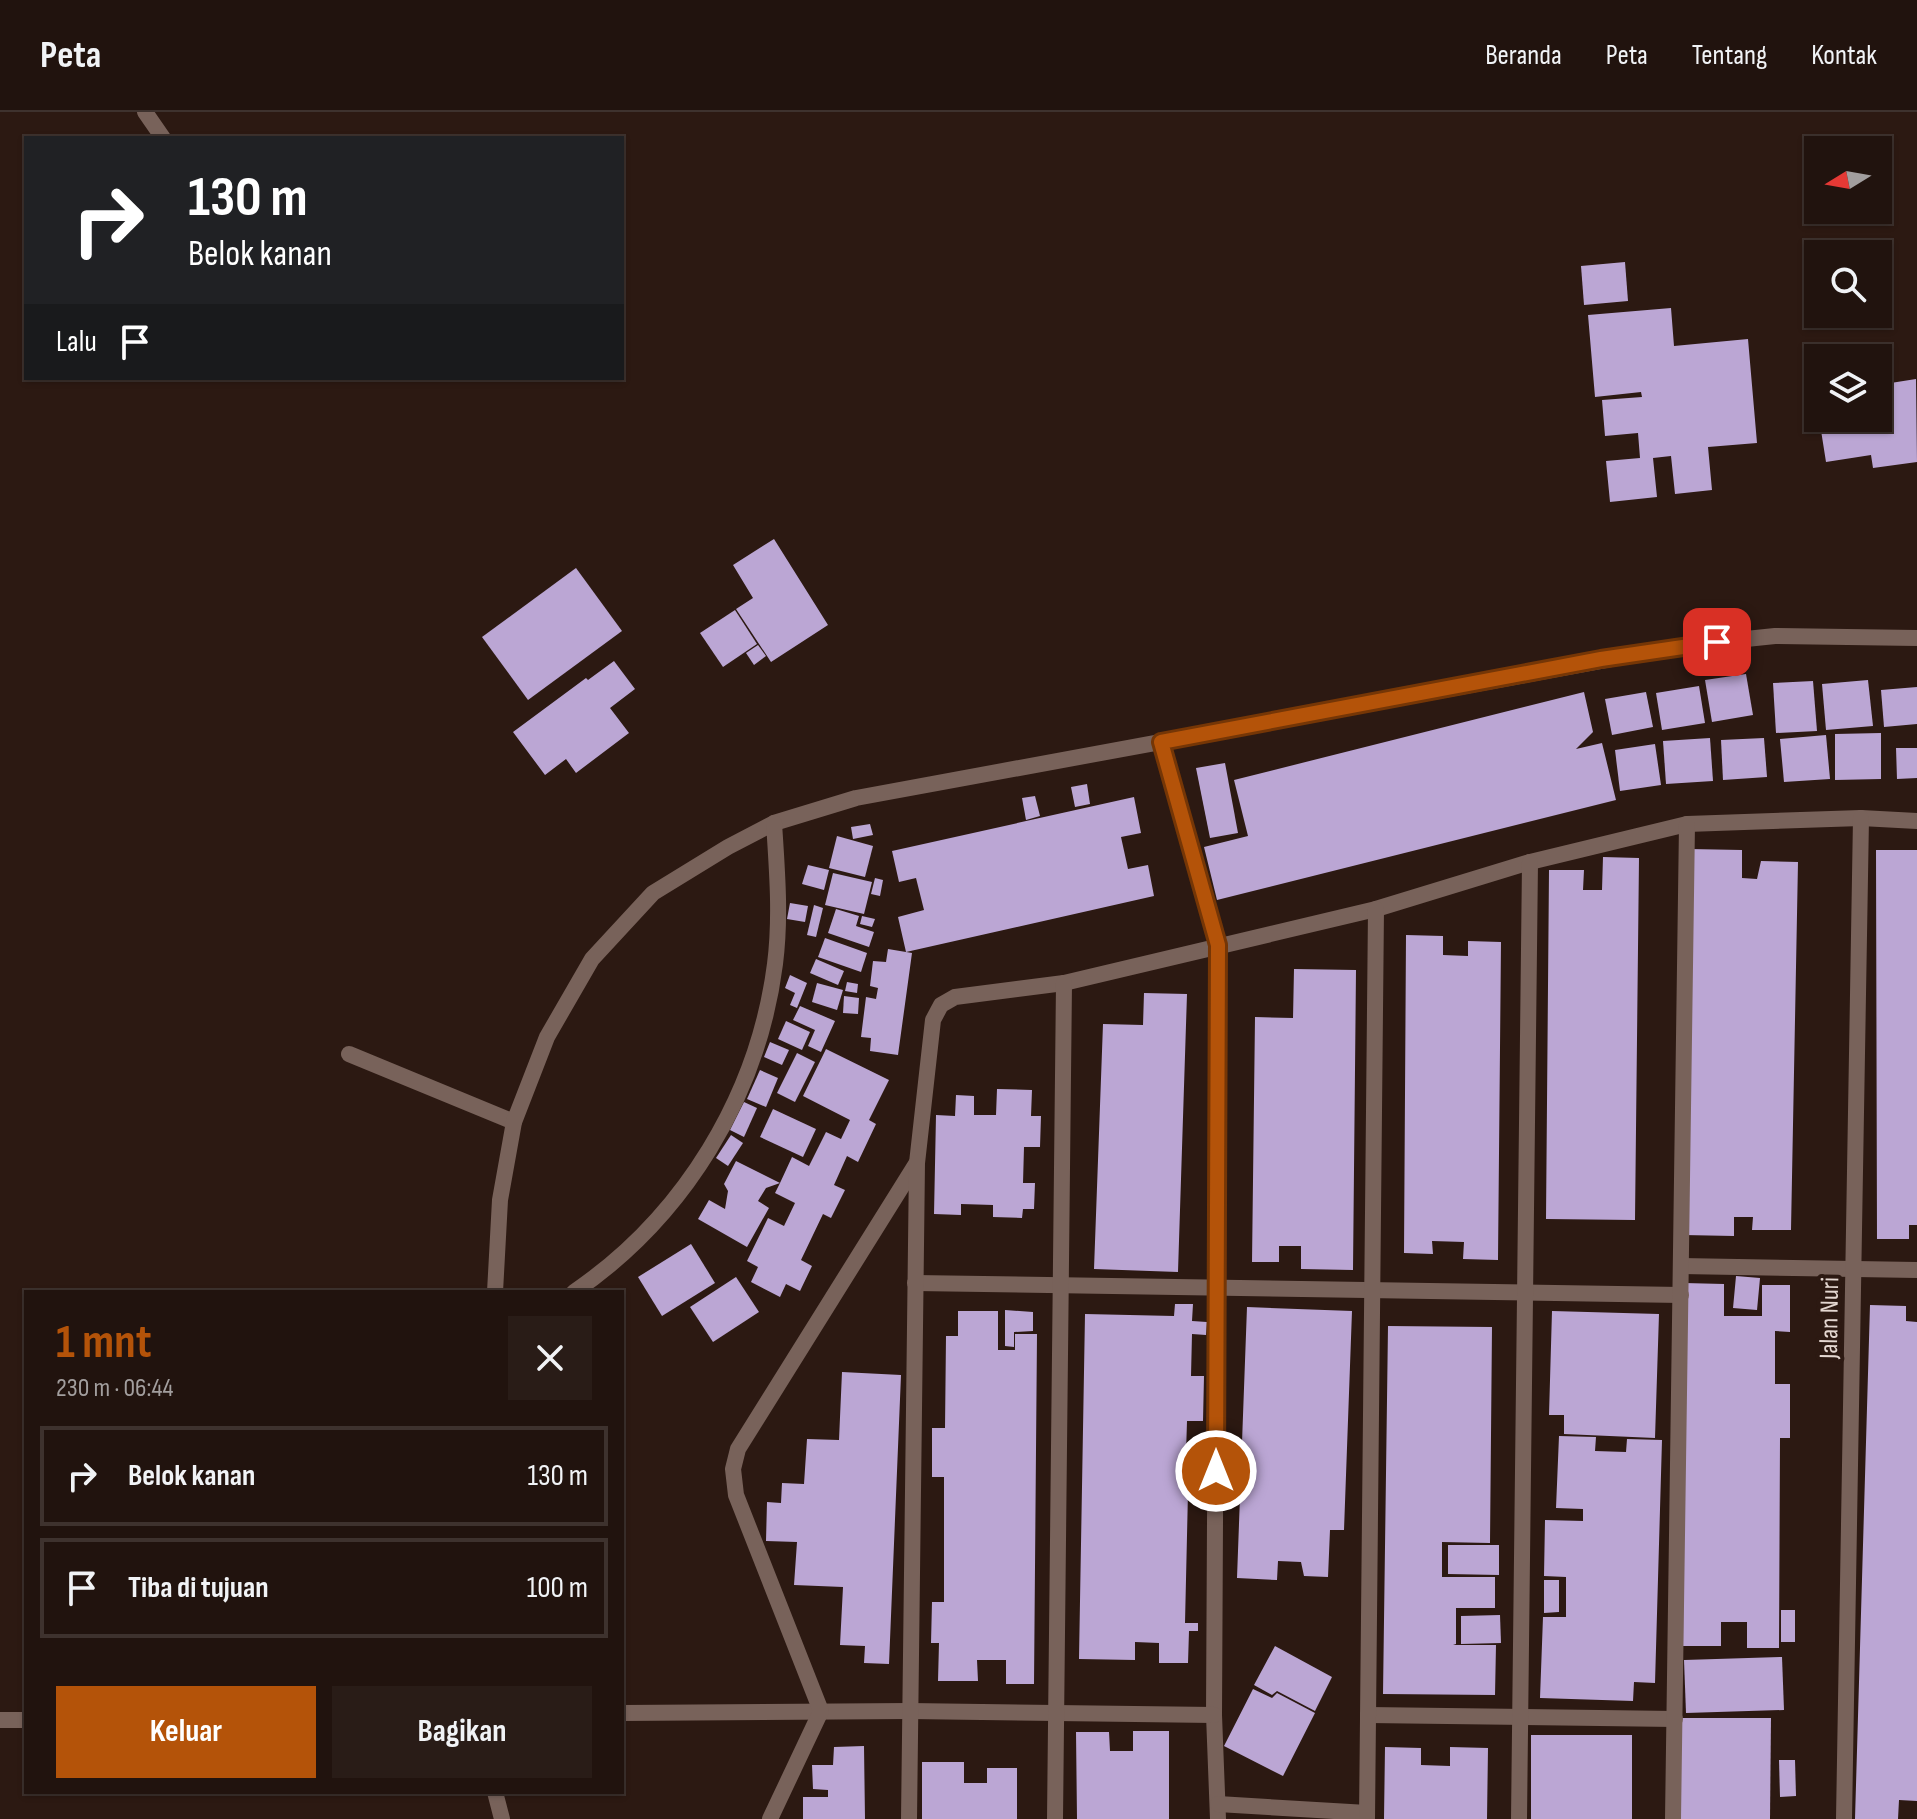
<!DOCTYPE html>
<html lang="id">
<head>
<meta charset="utf-8">
<style>
  body { margin:0; font-family:"Sofia Sans Condensed",sans-serif; background:#291c17; color:#f1f3f6; height:100vh; display:flex; flex-direction:column; font-size:30px; white-space:nowrap }
  * { box-sizing:border-box; margin:0 }
  p { font-size:26px; color:#a29e9e }
  .icon { flex:none; width:44px; height:44px; fill:none; stroke:currentColor; stroke-width:2; stroke-linecap:round; stroke-linejoin:round }
  .map { position:relative; flex:1; overflow:hidden }
  .details { position:absolute; left:24px; top:1178px; width:600px; height:504px; display:flex; flex-direction:column; background:#21130e; border-radius:0px; box-shadow:0 2px 6px #0004,0 0 0 2px #3e322e }
  .details>* { flex:none }
  .banner { position:absolute; left:24px; top:24px; width:600px; height:244px; border-radius:0px; box-shadow:0 2px 6px #0004,0 0 0 2px #3e322e; background:#202124; color:#fff; overflow:hidden }
  .needle { width:52px; rotate:259deg }
  .fabs { position:absolute; left:1804px; top:24px; display:grid; gap:16px }
  .fabs a { display:grid; place-items:center; width:88px; height:88px; border-radius:0px; background:#21130e; box-shadow:0 2px 6px #0004,0 0 0 2px #3e322e; font-size:40px }
  .pin { position:absolute; display:grid; place-items:center; width:68px; height:68px; color:#fff; margin:-34px; border-radius:16px; box-shadow:0 4px 12px #0006 }
  .me { position:absolute; width:88px; margin:-44px; rotate:0deg; stroke-linejoin:round; filter:drop-shadow(0 0 6px #0008) }
  .turn { display:flex; align-items:center; gap:28px; height:168px; padding:0 32px; font-size:36px }
  .turn .icon { width:104px; height:104px; stroke-width:2.5 }
  .turn b { display:block; font-size:56px; line-height:68px }
  .then { display:flex; align-items:center; height:76px; padding:0 32px; background:#0003; gap:16px; font-size:30px }
  .round { display:grid; place-items:center; flex:none; width:84px; height:84px; border-radius:0px; background:#291c17 }
  .summary { display:flex; align-items:center; justify-content:space-between; height:136px; padding:0 32px }
  h1 { font-size:48px; font-weight:700; line-height:60px; color:#b45309 }
  .cta { display:flex; gap:16px; margin-top:auto; padding:16px 32px }
  .cta a { flex:1; height:92px; border-radius:0px; background:#b45309; color:#fff; font-size:32px; font-weight:700; line-height:92px; text-align:center }
  .cta a+a { background:#291c17; color:#f1f3f6 }
  ul { padding:0; list-style:none }
  li { display:flex; align-items:center; gap:24px; height:100px; margin:0 16px 12px; padding:0 16px; border:4px solid #3e322e; border-radius:0px }
  li div { flex:1 }
  li b { display:block; font-size:30px }
  li em { font-style:normal }
  header { display:flex; align-items:center; gap:48px; box-sizing:border-box; height:112px; padding:0 40px; background:#21130e; border-bottom:2px solid #3e322e }
  header strong { font-size:38px }
  nav { display:flex; gap:44px; margin-inline-start:auto; font-size:28px }
  .map>svg:first-child { display:block }
  .building { fill:#bba6d4 }
  .lines { fill:none; stroke-linecap:round; stroke-linejoin:round }
  .minor { stroke:#78625a; stroke-width:16 }
  .route-casing { stroke:#753606; stroke-width:20 }
  .route { stroke:#b45309; stroke-width:14 }
  .labels { text-anchor:middle; dominant-baseline:central; stroke-width:8; stroke-linejoin:round; paint-order:stroke }
  .street-label { font-size:26px; fill:#e4d7d1; stroke:#2c1912 }
</style>
</head>
<body>
<header>
<strong>Peta</strong>
<nav><a>Beranda</a><a>Peta</a><a>Tentang</a><a>Kontak</a></nav>
</header>
<div class="map">
<svg width="1917" height="1707" viewBox="0 0 1917 1707">
  <rect width="100%" height="100%" fill="#2c1912"/>
  <g class="building">
    <polygon points="1625,150 1628,189 1584,193 1581,154"/>
    <polygon points="1671,196 1674,234 1748,227 1757,331 1708,335 1712,378 1675,382 1671,344 1653,346 1657,385 1610,390 1606,349 1640,346 1638,321 1605,324 1602,288 1642,285 1641,280 1595,285 1588,203"/>
    <polygon points="1916,267 1917,350 1873,356 1871,343 1826,350 1820,312 1855,306 1878,306 1878,273"/>
    <polygon points="774,427 828,513 771,550 736,497 753,486 733,453"/>
    <polygon points="576,456 622,519 528,588 482,525"/>
    <polygon points="735,498 757,532 723,555 700,521"/>
    <polygon points="758,533 766,544 754,553 746,541"/>
    <polygon points="614,549 635,577 610,596 629,621 576,661 566,647 545,663 513,620 586,566 588,568"/>
    <polygon points="1746,562 1753,603 1712,610 1705,568"/>
    <polygon points="1868,568 1873,614 1826,618 1822,572"/>
    <polygon points="1813,569 1817,619 1776,621 1773,571"/>
    <polygon points="1699,574 1705,611 1662,618 1656,581"/>
    <polygon points="1917,575 1917,612 1884,615 1881,578"/>
    <polygon points="1584,580 1593,620 1576,637 1602,631 1616,688 1217,788 1204,735 1248,724 1234,668"/>
    <polygon points="1646,580 1653,615 1612,623 1605,587"/>
    <polygon points="1881,621 1881,667 1835,668 1835,622"/>
    <polygon points="1826,623 1830,667 1784,670 1780,627"/>
    <polygon points="1710,626 1713,669 1666,672 1663,629"/>
    <polygon points="1764,626 1767,665 1723,668 1721,628"/>
    <polygon points="1655,632 1661,673 1620,679 1615,638"/>
    <polygon points="1896,636 1917,636 1917,666 1897,667"/>
    <polygon points="1225,651 1238,721 1210,726 1196,656"/>
    <polygon points="1087,672 1090,692 1075,695 1071,675"/>
    <polygon points="1035,684 1040,704 1026,708 1022,686"/>
    <polygon points="1134,685 1141,721 1121,725 1128,757 1148,753 1154,784 906,840 898,805 924,798 916,766 899,770 892,739"/>
    <polygon points="870,712 873,723 853,727 851,715"/>
    <polygon points="837,724 873,734 865,765 829,756"/>
    <polygon points="1689,737 1742,738 1742,766 1757,767 1761,749 1798,750 1791,1118 1752,1118 1753,1105 1734,1105 1734,1124 1683,1123"/>
    <polygon points="1876,738 1917,738 1917,1113 1909,1113 1909,1127 1877,1127"/>
    <polygon points="1603,745 1639,746 1635,1108 1546,1107 1549,758 1584,758 1583,778 1602,778"/>
    <polygon points="808,753 829,758 824,778 802,772"/>
    <polygon points="833,761 872,770 864,802 825,793"/>
    <polygon points="875,766 883,768 880,784 871,782"/>
    <polygon points="790,791 808,794 805,810 787,807"/>
    <polygon points="814,793 823,796 816,825 807,823"/>
    <polygon points="836,797 859,804 856,814 874,820 869,835 828,821"/>
    <polygon points="862,804 875,807 872,815 860,812"/>
    <polygon points="1406,823 1443,824 1443,843 1468,844 1468,829 1501,830 1498,1148 1463,1147 1464,1130 1432,1129 1433,1142 1404,1141"/>
    <polygon points="825,826 867,841 861,860 818,845"/>
    <polygon points="888,837 912,841 898,943 870,939 871,926 861,925 866,885 876,887 878,876 870,874 873,849 886,850"/>
    <polygon points="816,847 844,859 838,873 810,861"/>
    <polygon points="1294,857 1356,858 1353,1158 1301,1157 1301,1134 1279,1134 1279,1150 1252,1150 1255,905 1293,906"/>
    <polygon points="790,863 807,871 797,896 790,893 795,881 785,876"/>
    <polygon points="847,870 858,872 857,881 845,879"/>
    <polygon points="817,871 843,878 837,898 812,890"/>
    <polygon points="1144,881 1187,882 1178,1160 1094,1157 1103,912 1143,913"/>
    <polygon points="844,884 859,886 858,902 843,901"/>
    <polygon points="800,894 835,909 821,940 808,934 815,918 793,908"/>
    <polygon points="786,909 810,920 802,938 778,927"/>
    <polygon points="770,930 789,938 782,953 764,945"/>
    <polygon points="826,937 889,968 869,1008 876,1012 858,1050 847,1044 834,1073 845,1078 831,1106 823,1102 801,1148 812,1154 800,1179 786,1172 780,1185 751,1170 758,1155 747,1149 768,1106 784,1114 795,1091 775,1081 780,1071 766,1076 758,1089 769,1096 747,1135 698,1107 709,1088 725,1097 728,1079 724,1072 736,1049 780,1071 792,1045 809,1054 826,1020 841,1027 850,1008 803,984"/>
    <polygon points="797,941 815,950 795,990 777,981"/>
    <polygon points="760,958 778,966 766,995 747,987"/>
    <polygon points="997,977 1032,978 1031,1004 1041,1004 1040,1035 1024,1035 1023,1071 1035,1071 1034,1097 1023,1097 1022,1106 993,1105 993,1093 961,1092 961,1103 934,1102 936,1003 955,1004 956,983 974,984 974,1003 996,1003"/>
    <polygon points="744,990 757,996 744,1025 730,1018"/>
    <polygon points="773,997 816,1017 803,1045 760,1025"/>
    <polygon points="731,1023 743,1031 728,1054 716,1046"/>
    <polygon points="691,1132 715,1171 662,1204 638,1165"/>
    <polygon points="1736,1164 1760,1166 1757,1198 1733,1196"/>
    <polygon points="736,1165 759,1200 713,1230 690,1195"/>
    <polygon points="1684,1171 1724,1172 1724,1204 1762,1204 1762,1173 1790,1173 1790,1220 1775,1219 1775,1272 1790,1272 1790,1326 1780,1326 1779,1536 1747,1536 1747,1510 1721,1510 1721,1534 1683,1534"/>
    <polygon points="1175,1192 1193,1192 1192,1209 1207,1210 1206,1223 1192,1222 1191,1264 1204,1264 1203,1309 1187,1309 1186,1342 1205,1342 1204,1381 1188,1380 1185,1511 1198,1511 1198,1519 1189,1519 1188,1551 1159,1551 1159,1531 1135,1530 1135,1548 1079,1547 1085,1202 1174,1204"/>
    <polygon points="1870,1193 1906,1194 1906,1209 1917,1210 1917,1689 1899,1688 1898,1707 1855,1707"/>
    <polygon points="1247,1195 1352,1199 1344,1418 1330,1418 1328,1465 1304,1464 1301,1450 1278,1449 1277,1468 1237,1466"/>
    <polygon points="1005,1198 1033,1200 1033,1219 1014,1220 1014,1235 1005,1234"/>
    <polygon points="958,1199 998,1199 998,1238 1015,1238 1015,1222 1037,1222 1034,1572 1006,1572 1006,1548 977,1548 978,1569 938,1569 939,1531 931,1531 932,1490 944,1490 944,1365 932,1365 932,1316 945,1316 946,1224 958,1224"/>
    <polygon points="1552,1199 1659,1202 1655,1326 1564,1322 1564,1303 1549,1303"/>
    <polygon points="1388,1214 1492,1215 1490,1431 1442,1430 1442,1465 1495,1465 1495,1496 1456,1496 1456,1532 1453,1533 1496,1533 1495,1583 1383,1582"/>
    <polygon points="842,1260 901,1263 889,1552 864,1551 865,1534 840,1533 843,1475 794,1473 797,1430 766,1429 767,1390 781,1391 782,1371 804,1372 807,1327 839,1328"/>
    <polygon points="1559,1324 1596,1325 1595,1339 1626,1340 1627,1327 1662,1328 1655,1571 1634,1570 1633,1589 1540,1586 1543,1505 1566,1505 1566,1465 1544,1464 1545,1408 1583,1409 1583,1397 1556,1396"/>
    <polygon points="1448,1433 1499,1433 1499,1463 1448,1462"/>
    <polygon points="1544,1468 1559,1468 1559,1500 1544,1501"/>
    <rect x="1781" y="1498" width="14" height="32"/>
    <polygon points="1500,1503 1501,1531 1461,1532 1461,1504"/>
    <polygon points="1275,1534 1332,1565 1315,1599 1277,1579 1272,1583 1254,1573"/>
    <polygon points="1782,1545 1784,1598 1686,1601 1684,1548"/>
    <polygon points="1253,1577 1272,1586 1277,1581 1315,1601 1283,1664 1224,1634"/>
    <polygon points="1680,1606 1771,1606 1770,1707 1679,1707"/>
    <polygon points="1133,1619 1169,1619 1169,1707 1077,1707 1076,1620 1109,1620 1110,1639 1133,1639"/>
    <rect x="1531" y="1623" width="101" height="84"/>
    <polygon points="864,1634 865,1707 803,1707 803,1685 828,1685 828,1678 813,1677 812,1653 833,1653 834,1635"/>
    <polygon points="1385,1635 1421,1636 1421,1653 1450,1654 1450,1635 1488,1636 1487,1707 1384,1707"/>
    <polygon points="1779,1648 1795,1648 1796,1684 1780,1685"/>
    <polygon points="922,1650 964,1650 964,1671 987,1671 987,1656 1017,1656 1017,1707 922,1707"/>
  </g>
  <g class="lines">
    <g class="minor">
      <polyline points="145,0 163,26"/>
      <polyline points="1161,630 1218,833 1214,1603 1218,1707"/>
      <polyline points="349,942 514,1010"/>
      <polyline points="1681,1154 1917,1158"/>
      <polyline points="915,1171 1681,1183"/>
      <polyline points="495,1180 500,1088 514,1010 547,925 592,847 653,781 728,735 774,711 856,686 1688,533 1775,524 1917,526"/>
      <path d="M574,1180C684,1105 758,984 775,852C781,805 777,758 774,711"/>
      <polyline points="622,1601 910,1599 1214,1603"/>
      <polyline points="1368,1603 1675,1607"/>
      <polyline points="0,1608 26,1608"/>
      <polyline points="495,1680 502,1707"/>
      <polyline points="1218,1692 1367,1701"/>
      <polyline points="770,1707 821,1599 736,1383 733,1357 738,1337 916,1052"/>
      <polyline points="909,1707 917,1051 933,908 941,893 955,885 1064,871 1376,797 1530,750 1687,712 1861,706 1917,709"/>
      <polyline points="1055,1707 1064,871"/>
      <polyline points="1367,1707 1376,797"/>
      <polyline points="1519,1707 1530,750"/>
      <polyline points="1673,1707 1687,712"/>
      <polyline points="1844,1707 1861,706"/>
    </g>
  </g>
  <g class="lines">
    <defs>
      <polyline id="route" points="1216,1359 1218,833 1161,630 1601,547 1717,530"/>
    </defs>
    <use href="#route" class="route-casing"/>
    <use href="#route" class="route"/>
  </g>
  <g class="labels">
    <g class="street-label">
      <text transform="translate(1830 1206) rotate(-89)">Jalan Nuri</text>
    </g>
  </g>
</svg>
<div class="fabs">
<a><svg class="needle" viewBox="-14 -14 28 28"><path d="M0-13l5 13h-10z" fill="#e53935"/><path d="M0 13l5-13h-10z" fill="#a29e9e"/></svg></a>
<a><svg class="icon" aria-label="search" viewBox="0 0 24 24"><circle cx="10" cy="10" r="6"/><path d="M15 15l6 6"/></svg></a>
<a><svg class="icon" aria-label="layers" viewBox="0 0 24 24"><path d="M12 4l9 5-9 5-9-5zM3 14l9 5 9-5"/></svg></a>
</div>
<div class="pin" style="left:1717px;top:530px;background:#d93025"><svg class="icon" aria-label="arrive" viewBox="0 0 24 24"><path d="M6 21V4h12l-3 4 3 4H6"/></svg></div>
<svg class="me" style="left:1216px;top:1359px" viewBox="-20 -20 40 40"><circle r="17" fill="#b45309" stroke="#fff" stroke-width="3"/><path d="M0-11L8 9 0 5-8 9z" fill="#fff"/></svg>
<div class="banner">
<div class="turn"><svg class="icon" aria-label="right" viewBox="0 0 24 24"><path d="M7 20v-9h11M14 6l5 5-5 5"/></svg><div><b>130 m</b>Belok kanan</div></div>
<div class="then">Lalu<svg class="icon" aria-label="arrive" viewBox="0 0 24 24"><path d="M6 21V4h12l-3 4 3 4H6"/></svg></div>
</div>
<section class="details">
<div class="summary"><div><h1>1 mnt</h1><p>230 m · 06:44</p></div><a class="round"><svg class="icon" aria-label="close" viewBox="0 0 24 24"><path d="M6 6l12 12M18 6L6 18"/></svg></a></div>
<ul>
<li><svg class="icon" aria-label="right" viewBox="0 0 24 24"><path d="M7 20v-9h11M14 6l5 5-5 5"/></svg><div><b>Belok kanan</b></div><em>130 m</em></li>
<li><svg class="icon" aria-label="arrive" viewBox="0 0 24 24"><path d="M6 21V4h12l-3 4 3 4H6"/></svg><div><b>Tiba di tujuan</b></div><em>100 m</em></li>
</ul>
<div class="cta"><a>Keluar</a><a>Bagikan</a></div>
</section>
</div>
</body>
</html>
